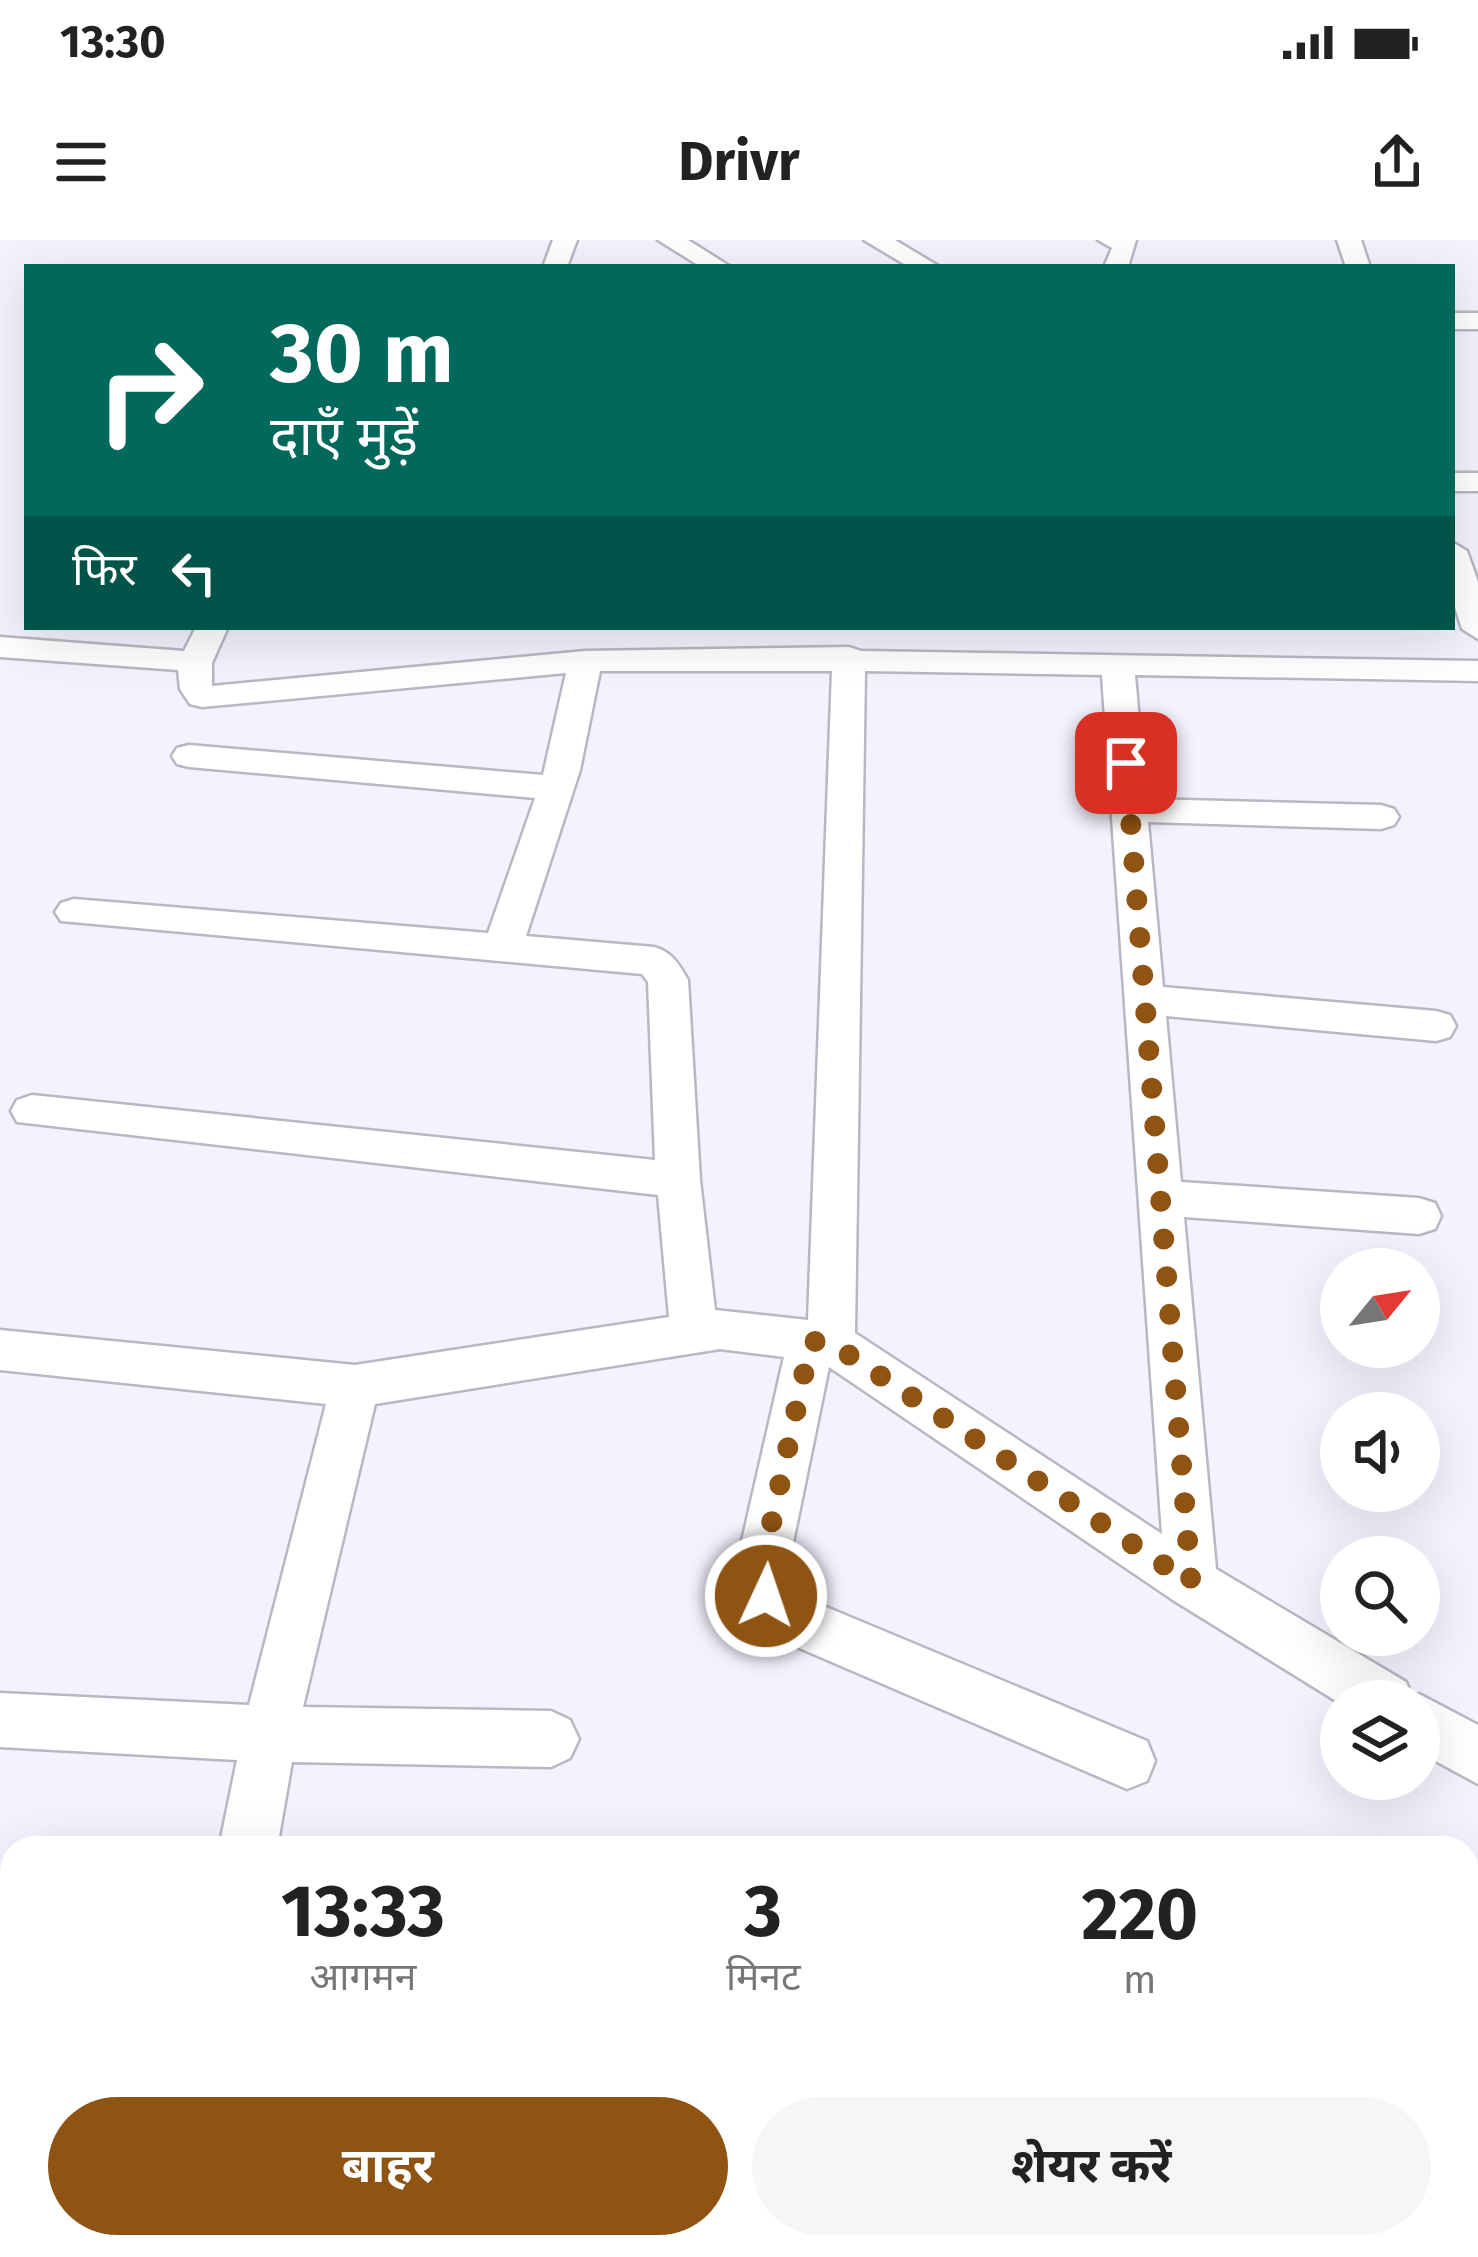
<!DOCTYPE html>
<html lang="hi">
<head>
<meta charset="utf-8">
<style>
  body { margin:0; font-family:"Fira Sans","Noto Sans Devanagari",sans-serif; background:#f6f6f6; color:#222; height:100vh; display:flex; flex-direction:column; font-size:45px; white-space:nowrap }
  * { box-sizing:border-box; margin:0 }
  p { font-size:39px; color:#767676 }
  .icon { flex:none; width:66px; height:66px; fill:none; stroke:currentColor; stroke-width:2; stroke-linecap:round; stroke-linejoin:round }
  .map { position:relative; flex:1; overflow:hidden }
  .drawer { position:absolute; left:0px; top:1596px; width:1479px; height:423px; display:flex; flex-direction:column; background:#fff; border-radius:36px 36px 0 0; box-shadow:0 12px 48px #0002 }
  .drawer>* { flex:none }
  .guide { position:absolute; left:24px; top:24px; width:1431px; height:366px; border-radius:0px; box-shadow:0 12px 48px #0002; background:#00695c; color:#fff; overflow:hidden }
  .needle { width:78px; rotate:60deg }
  .tools { position:absolute; left:1320px; top:1008px; display:grid; gap:24px }
  .tools a { display:grid; place-items:center; width:120px; height:120px; border-radius:50%; background:#fff; box-shadow:0 12px 48px #0002; font-size:60px }
  .pin { position:absolute; display:grid; place-items:center; width:102px; height:102px; color:#fff; margin:-51px; border-radius:24px; box-shadow:0 6px 18px #0006 }
  .me { position:absolute; width:132px; margin:-66px; rotate:3deg; stroke-linejoin:round; filter:drop-shadow(0 0 9px #0008) }
  .turn { display:flex; align-items:center; gap:42px; height:252px; padding:0 48px; font-size:54px }
  .turn .icon { width:156px; height:156px; stroke-width:2.5 }
  .turn b { display:block; font-size:84px; line-height:102px }
  .then { display:flex; align-items:center; height:114px; padding:0 48px; background:#0003; gap:24px; font-size:45px }
  .eta { display:flex; justify-content:space-evenly; align-items:center; height:204px; text-align:center }
  .eta b { font-size:72px; font-weight:700; line-height:84px }
  .cta { display:flex; gap:24px; margin-top:auto; padding:24px 48px }
  .cta a { flex:1; height:138px; border-radius:72px; background:#8f5312; color:#fff; font-size:48px; font-weight:700; line-height:138px; text-align:center }
  .cta a+a { background:#f6f6f6; color:#222 }
  .status { display:flex; justify-content:space-between; align-items:center; height:84px; padding:0 60px; background:#fff; direction:ltr }
  .status svg { height:33px; fill:currentColor }
  header { display:flex; justify-content:space-between; align-items:center; height:156px; padding:0 48px; background:#fff; font-size:54px; font-weight:700 }
  .map>svg:first-child { display:block }
  .lines { fill:none; stroke-linecap:round; stroke-linejoin:round }
  .street-casing { stroke:#b9b7c2; stroke-width:5 }
  .street { fill:#fff; fill-rule:evenodd }
  .route { stroke:#8f5312; stroke-width:21; stroke-dasharray:0 37.8 }
</style>
</head>
<body>
<div class="status"><b>13:30</b><svg viewBox="0 0 49 12"><path d="M0 12V9h3v3zM5 12V6h3v6zM10 12V3h3v9zM15 12V0h3v12zM26 1h20v11H26zM47 4h2v5h-2z"/></svg></div>
<header><svg class="icon" aria-label="menu" viewBox="0 0 24 24"><path d="M4 6h16M4 12h16M4 18h16"/></svg>Drivr<svg class="icon" aria-label="share" viewBox="0 0 24 24"><path d="M12 15V3M7 8l5-5 5 5M5 13v7h14v-7"/></svg></header>
<div class="map">
<svg width="1478" height="2017" viewBox="0 0 1478 2017">
  <rect width="100%" height="100%" fill="#f4f2fe"/>
  <g class="lines">
    <defs>
      <g id="street">
        <polygon points="553,0 577,0 567,27 543,27"/>
        <polygon points="658,0 688,0 731,27 701,27"/>
        <polygon points="864,0 895,0 940,27 909,27"/>
        <polygon points="1098,0 1136,0 1128,27 1104,27 1112,8"/>
        <polygon points="1337,0 1361,0 1370,27 1346,27"/>
        <rect x="1452" y="73" width="26" height="16"/>
        <rect x="1452" y="233" width="26" height="18"/>
        <polygon points="1452,302 1467,311 1478,342 1478,399 1462,389 1452,358"/>
        <path d="M196,387H228L212,423V446L585,411L849,407L861,411L1478,421V441L1135,435L1146,559L1381,565L1394,569L1399,577L1394,585L1381,589L1148,582L1163,747L1436,771L1450,775L1456,786L1450,797L1436,801L1166,776L1181,942L1419,958L1435,963L1441,976L1435,989L1419,994L1184,977L1216,1329L1406,1442L1412,1457L1419,1454L1478,1485V1544L1419,1512V1461L1341,1464L1173,1360L829,1127L788,1327L790,1344L807,1359L1147,1501L1155,1521L1147,1541L1127,1549L769,1395L748,1373L736,1327L784,1117L720,1109L375,1164L303,1467L551,1471L570,1480L579,1499L570,1518L551,1527L292,1522L277,1608H219L237,1520L0,1507V1453L249,1465L326,1164L0,1130V1090L355,1125L669,1077L658,955L17,882L11,871L17,860L32,855L655,920L648,742L642,734L61,681L55,672L61,663L74,659L488,693L535,558L189,527L177,524L172,516L177,508L189,505L543,535L566,433L202,467L190,464L180,449L178,430L0,417V397L184,411ZM600,431H832L808,1080L715,1070L700,940L688,740C679,724 672,712 654,707L526,696L580,530ZM865,431L1102,435L1162,1294L855,1093Z"/>
        <polygon points="0,1754 12,1755 12,1815 0,1814"/>
        <polygon points="126,2007 192,2007 189,2017 123,2017"/>
      </g>
    </defs>
    <use href="#street" class="street-casing"/>
    <use href="#street" class="street"/>
  </g>
  <g class="lines">
    <polyline class="route" points="766,1356 762,1327 811,1101 831,1103 1191,1343 1126,523"/>
  </g>
</svg>
<div class="tools">
<a><svg class="needle" viewBox="-14 -14 28 28"><path d="M0-13l5 13h-10z" fill="#e53935"/><path d="M0 13l5-13h-10z" fill="#767676"/></svg></a>
<a><svg class="icon" aria-label="sound" viewBox="0 0 24 24"><path d="M4 9h4l5-4v14l-5-4H4zM17 9q2 3 0 6"/></svg></a>
<a><svg class="icon" aria-label="search" viewBox="0 0 24 24"><circle cx="10" cy="10" r="6"/><path d="M15 15l6 6"/></svg></a>
<a><svg class="icon" aria-label="layers" viewBox="0 0 24 24"><path d="M12 4l9 5-9 5-9-5zM3 14l9 5 9-5"/></svg></a>
</div>
<div class="pin" style="left:1126px;top:523px;background:#d93025"><svg class="icon" aria-label="arrive" viewBox="0 0 24 24"><path d="M6 21V4h12l-3 4 3 4H6"/></svg></div>
<svg class="me" style="left:766px;top:1356px" viewBox="-20 -20 40 40"><circle r="17" fill="#8f5312" stroke="#fff" stroke-width="3"/><path d="M0-11L8 9 0 5-8 9z" fill="#fff"/></svg>
<div class="guide">
<div class="turn"><svg class="icon" aria-label="right" viewBox="0 0 24 24"><path d="M7 20v-9h11M14 6l5 5-5 5"/></svg><div><b>30 m</b>दाएँ मुड़ें</div></div>
<div class="then">फिर<svg class="icon" aria-label="left" viewBox="0 0 24 24"><path d="M17 20v-9H6M10 6l-5 5 5 5"/></svg></div>
</div>
<section class="drawer">
<div class="eta">
<div><b>13:33</b><p>आगमन</p></div>
<div><b>3</b><p>मिनट</p></div>
<div><b>220</b><p>m</p></div>
</div>
<div class="cta"><a>बाहर</a><a>शेयर करें</a></div>
</section>
</div>
</body>
</html>
